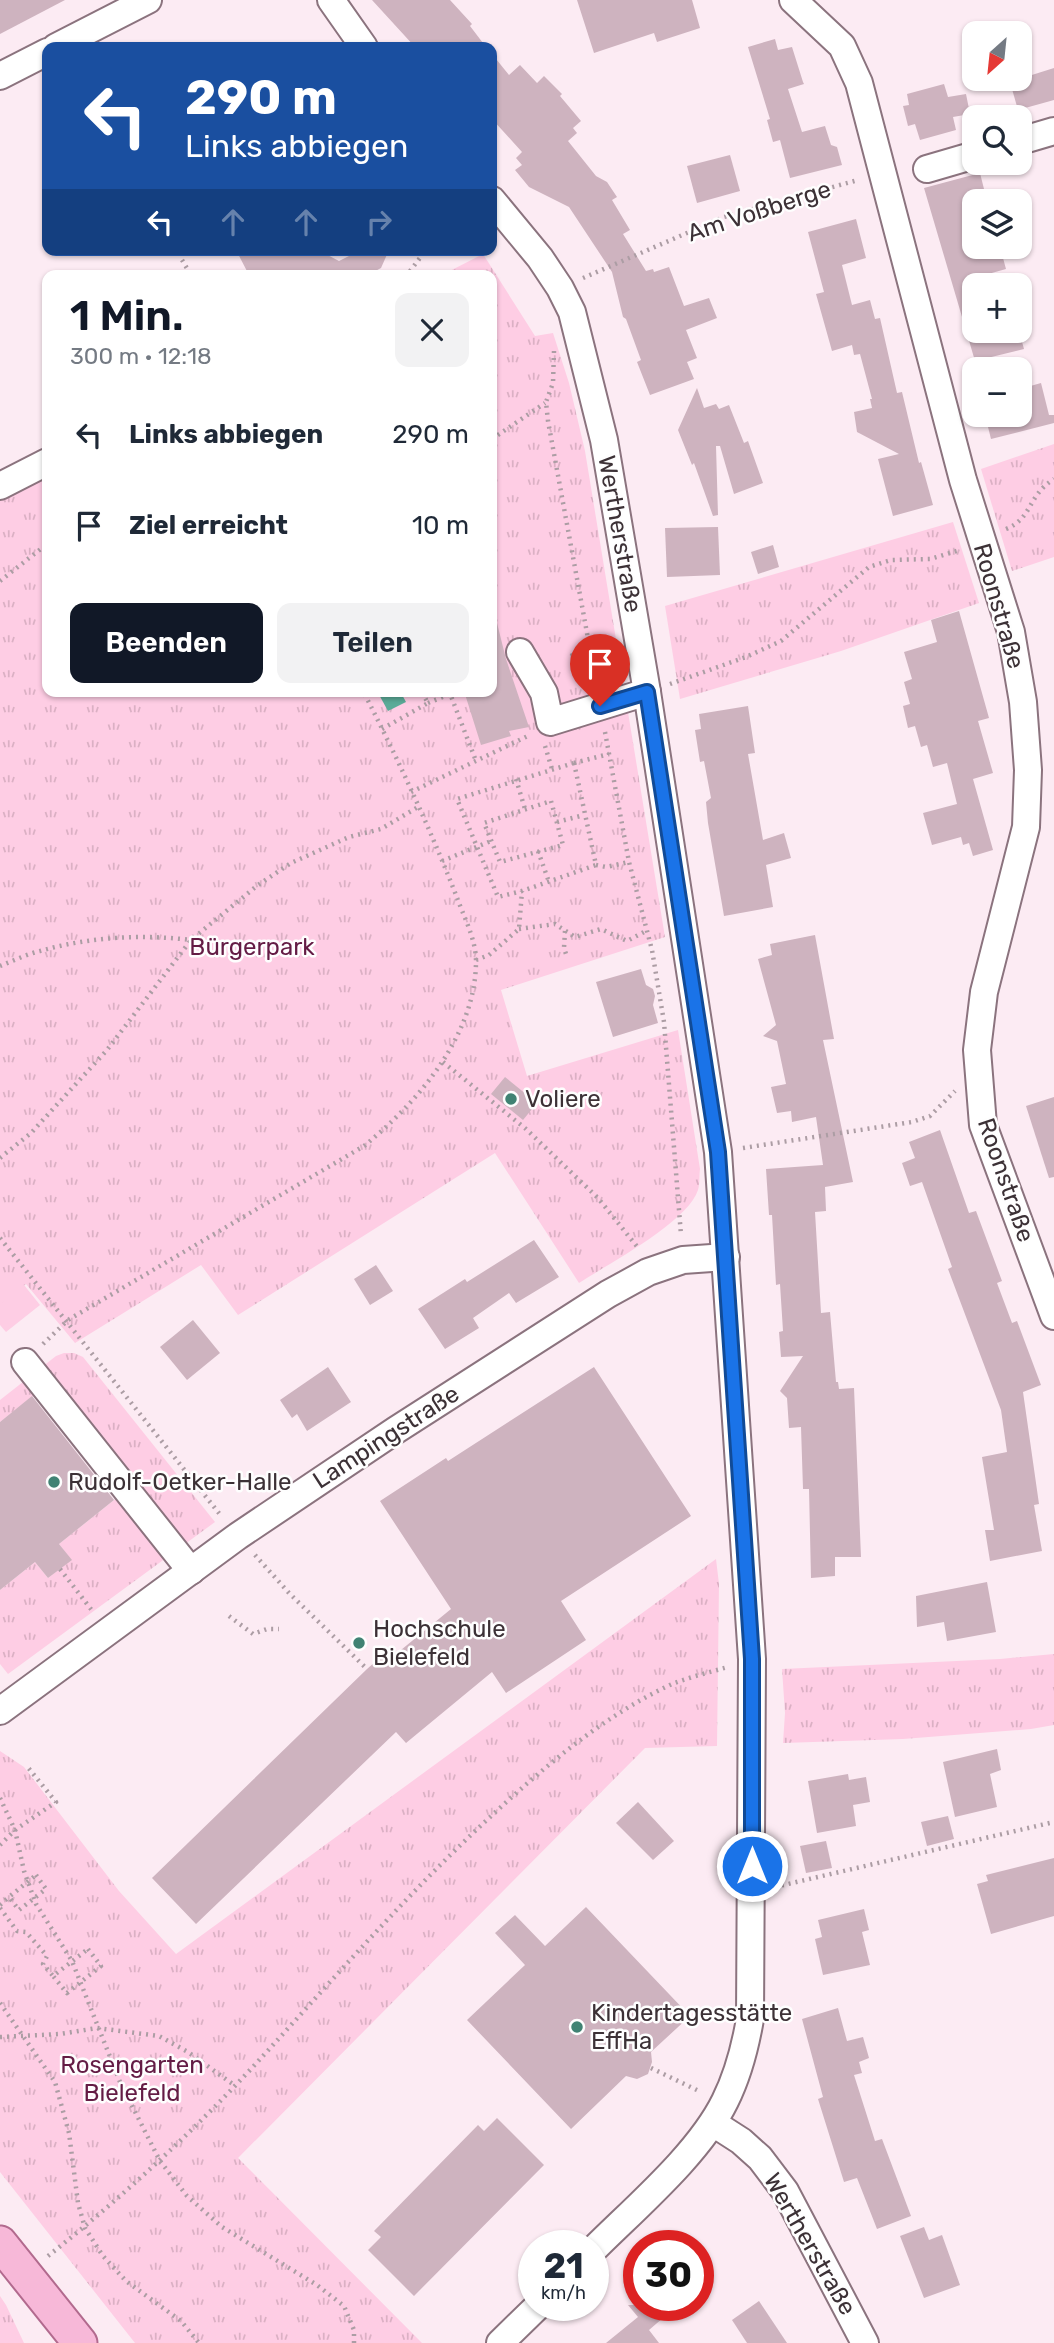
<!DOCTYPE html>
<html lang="de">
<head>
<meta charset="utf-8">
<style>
  body { margin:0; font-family:Rubik,sans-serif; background:#f2f2f3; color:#1f2937; height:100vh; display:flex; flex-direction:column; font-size:26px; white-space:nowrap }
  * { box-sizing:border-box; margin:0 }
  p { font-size:23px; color:#747a83 }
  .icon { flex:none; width:38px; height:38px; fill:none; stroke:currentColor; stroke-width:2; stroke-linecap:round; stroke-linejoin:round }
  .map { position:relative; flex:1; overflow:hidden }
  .details { position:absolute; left:42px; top:270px; width:455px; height:427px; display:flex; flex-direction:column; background:#fff; border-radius:14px; box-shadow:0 2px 5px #0004 }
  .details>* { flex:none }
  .banner { position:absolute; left:42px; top:42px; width:455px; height:214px; border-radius:14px; box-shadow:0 2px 5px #0004; background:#1a4fa0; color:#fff; overflow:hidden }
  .needle { width:46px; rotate:207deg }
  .buttons { position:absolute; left:962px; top:21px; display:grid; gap:14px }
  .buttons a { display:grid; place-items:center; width:70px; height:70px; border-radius:14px; background:#fff; box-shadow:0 2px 5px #0004; font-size:35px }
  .speed { position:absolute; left:518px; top:2230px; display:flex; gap:14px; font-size:35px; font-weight:700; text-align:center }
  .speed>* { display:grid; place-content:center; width:91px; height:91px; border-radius:50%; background:#fff; box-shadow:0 2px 5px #0004; line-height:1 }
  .speed small { font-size:18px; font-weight:400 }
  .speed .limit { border:10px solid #d22; background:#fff; color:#111 }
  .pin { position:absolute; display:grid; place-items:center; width:60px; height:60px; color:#fff; margin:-72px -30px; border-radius:50% 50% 50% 0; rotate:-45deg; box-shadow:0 0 7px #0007 }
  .pin .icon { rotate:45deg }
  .me { position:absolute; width:77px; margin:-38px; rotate:0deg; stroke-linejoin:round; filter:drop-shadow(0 0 5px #0008) }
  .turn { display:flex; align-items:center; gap:24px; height:147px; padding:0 28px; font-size:32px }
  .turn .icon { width:91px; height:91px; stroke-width:2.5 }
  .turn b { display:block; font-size:49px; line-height:60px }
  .lanes { display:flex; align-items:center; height:66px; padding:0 28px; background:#0003; justify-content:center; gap:35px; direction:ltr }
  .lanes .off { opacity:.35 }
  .round { display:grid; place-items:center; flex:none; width:74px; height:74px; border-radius:14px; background:#f2f2f3 }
  .summary { display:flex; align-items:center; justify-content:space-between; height:119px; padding:0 28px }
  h1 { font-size:42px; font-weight:600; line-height:52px; color:#111827 }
  .cta { display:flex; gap:14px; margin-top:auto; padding:14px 28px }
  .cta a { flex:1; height:80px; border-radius:14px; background:#111827; color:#fff; font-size:28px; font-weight:600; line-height:80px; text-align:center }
  .cta a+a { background:#f2f2f3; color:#1f2937 }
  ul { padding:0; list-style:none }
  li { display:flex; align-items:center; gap:21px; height:91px; padding:0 28px }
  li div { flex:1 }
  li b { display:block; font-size:26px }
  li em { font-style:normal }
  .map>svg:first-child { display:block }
  .green { fill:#fecde4 }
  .park { fill:url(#park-tufts) }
  .water { fill:#5bab98 }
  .building { fill:#ceb3bf }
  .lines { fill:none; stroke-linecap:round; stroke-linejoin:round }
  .minor-casing { stroke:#8b737e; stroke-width:30 }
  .major-casing { stroke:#b26a8e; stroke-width:37 }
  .path { stroke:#ac9da4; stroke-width:4.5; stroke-dasharray:2 5; stroke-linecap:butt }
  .minor { stroke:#fff; stroke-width:26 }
  .major { stroke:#f7b8d8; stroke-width:33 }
  .route-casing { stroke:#114b97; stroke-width:18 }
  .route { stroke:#1a73e8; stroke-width:12 }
  .poi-dot { fill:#408273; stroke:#fefefe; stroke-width:2.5 }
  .labels { text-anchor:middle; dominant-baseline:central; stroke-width:5; stroke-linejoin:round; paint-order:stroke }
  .street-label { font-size:24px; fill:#3c3136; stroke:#fefefe }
  .park-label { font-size:24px; fill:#641c45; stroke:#fefefe }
  .poi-label { font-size:24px; fill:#3c3136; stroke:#fefefe; text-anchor:start }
</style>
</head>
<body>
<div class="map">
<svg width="1054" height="2343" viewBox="0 0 1054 2343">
  <defs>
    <pattern id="park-tufts" width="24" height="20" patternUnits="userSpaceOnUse" patternTransform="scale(1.75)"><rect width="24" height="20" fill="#fecde4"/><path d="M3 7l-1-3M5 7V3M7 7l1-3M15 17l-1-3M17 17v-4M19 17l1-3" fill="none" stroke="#dbb0c4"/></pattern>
  </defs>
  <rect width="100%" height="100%" fill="#fcebf3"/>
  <polygon class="green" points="0,1255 40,1305 6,1332 0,1325"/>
  <g class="park">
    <path d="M483,254L535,336L553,333L569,383L585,451L665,937L501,990L527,1076L678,1030L700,1169C699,1175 700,1184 698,1190C688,1222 608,1264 579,1283L495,1153L238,1315L201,1265L75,1343L26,1284L0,1304V500L47,476V691H492V275H442Z"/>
    <polygon points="1054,444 1054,557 1012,571 981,469"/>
    <polygon points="953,522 979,603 841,651 680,699 665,606"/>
    <polygon points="64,1353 74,1353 83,1357 215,1522 8,1674 0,1664 0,1590 35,1562 48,1578 71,1560 59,1544 138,1481 56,1378 0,1422 0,1400 56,1356"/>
    <polygon points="716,1559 719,1584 717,1746 645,1748 238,2158 422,2343 135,2343 0,2172 0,1751 24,1767 119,1891 176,1954"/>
    <polygon points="1054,1654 1054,1725 1031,1729 903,1739 783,1743 785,1713 782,1669 1000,1659"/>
    <polygon points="0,2296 6,2305 24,2343 0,2343"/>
  </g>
  <polygon class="water" points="377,691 400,691 406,702 388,711"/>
  <g class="building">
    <polygon points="0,0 65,0 0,34"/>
    <polygon points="372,0 450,0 472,24 470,26 486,47 415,47"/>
    <polygon points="577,0 692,0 700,28 657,42 654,33 594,53"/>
    <polygon points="775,39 778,50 792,47 803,82 804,84 788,89 802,132 825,126 831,145 837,147 842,165 790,178 780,140 773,142 767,120 770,119 748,47"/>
    <polygon points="492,54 509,75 520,65 537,83 544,76 562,94 560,96 581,121 573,128 577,133 568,141 596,176 607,182 617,197 612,200 630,230 623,234 646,271 653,269 654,272 669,267 684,306 709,298 717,318 686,330 697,358 687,362 694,379 650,395 637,362 641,360 626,319 623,317 612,272 569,207 529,187 515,170 522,165 516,158 522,152 492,119"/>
    <polygon points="1054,68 1054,100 1018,110 1010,82"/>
    <polygon points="944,84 948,97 966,94 970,114 953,117 956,130 920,140 915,124 908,126 903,106 909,105 907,94"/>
    <polygon points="730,155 740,191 697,203 687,166"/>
    <polygon points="980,173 987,201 975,201 975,247 1000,247 1006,269 981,276 982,279 975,281 975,331 1019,331 1024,349 975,361 924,188"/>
    <polygon points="856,219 866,258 842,265 852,305 870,300 875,319 880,318 897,393 902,392 919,463 921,462 933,505 893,516 878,459 899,454 857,432 854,412 872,408 870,399 872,399 860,354 854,355 852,345 832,351 816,294 824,292 808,232"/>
    <polygon points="236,250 318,250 339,261 361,250 389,250 381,268 368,275 249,275"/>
    <polygon points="1041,383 1049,415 1054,415 1054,423 991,439 985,415 1020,415 1020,389"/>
    <polygon points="697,388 704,408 716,404 719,409 729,405 744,443 748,441 763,483 734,494 720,446 716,446 718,515 713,516 694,463 692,465 678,430"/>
    <polygon points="718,527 720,575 667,577 665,528"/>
    <polygon points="773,545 779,567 758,574 751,552"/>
    <polygon points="959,611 989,718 978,721 993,773 973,779 993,850 973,856 969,843 963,845 961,837 932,845 923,813 957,804 947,763 933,767 927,745 921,747 915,726 908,728 903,706 910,704 904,682 912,679 904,652 937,642 931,620"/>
    <polygon points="497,623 506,659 529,727 509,731 511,736 481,745 464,691 492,691 492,624"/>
    <polygon points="748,706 755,753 748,754 763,840 784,833 791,858 766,865 773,907 724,916 708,823 706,802 711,798 704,761 700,762 695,730 701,729 699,714"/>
    <polygon points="815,935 834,1039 823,1040 853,1182 825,1187 826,1211 815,1212 821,1313 830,1312 836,1382 838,1382 839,1389 854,1388 861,1557 835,1557 835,1576 811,1578 809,1489 803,1489 801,1427 789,1428 787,1398 780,1391 803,1356 781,1357 779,1332 783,1331 780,1284 776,1285 772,1215 769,1215 766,1169 823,1165 816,1117 792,1122 791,1111 777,1113 771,1087 786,1084 777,1041 763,1036 776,1025 758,959 772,955 770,944"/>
    <polygon points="641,969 646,985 653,989 655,996 653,1005 658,1023 613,1037 596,982"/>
    <polygon points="505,1077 537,1103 523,1120 491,1094"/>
    <polygon points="1054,1097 1054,1177 1049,1178 1026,1106"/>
    <polygon points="940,1130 969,1213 976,1211 1002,1281 997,1283 1012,1323 1017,1321 1041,1385 1023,1392 1039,1504 1034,1505 1042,1551 990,1561 985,1530 994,1530 982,1457 1007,1452 1001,1410 948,1269 952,1267 922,1182 910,1186 902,1163 915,1158 909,1142"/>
    <polygon points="534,1240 559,1277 516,1303 509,1293 473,1318 479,1328 445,1349 418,1309 465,1279 467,1282"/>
    <polygon points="376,1265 393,1291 370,1305 354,1279"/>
    <polygon points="193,1320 220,1353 187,1380 160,1347"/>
    <polygon points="328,1367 351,1402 307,1431 297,1414 292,1418 280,1400"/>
    <polygon points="594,1367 691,1516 561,1601 586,1640 506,1693 492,1672 406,1743 396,1732 196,1924 152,1878 367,1669 384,1654 390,1659 451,1609 380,1501 446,1458 448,1461"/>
    <polygon points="32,1396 114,1500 59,1544 72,1560 48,1578 35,1562 0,1590 0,1422"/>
    <polygon points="987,1582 996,1632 947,1641 944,1622 917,1627 916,1596"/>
    <polygon points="997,1749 1001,1770 990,1774 997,1807 955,1817 943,1762"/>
    <polygon points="848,1774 849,1780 866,1777 870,1802 853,1805 856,1826 817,1833 808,1781"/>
    <polygon points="638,1802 674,1841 653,1860 616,1823"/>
    <polygon points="948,1816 954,1839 927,1846 921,1822"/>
    <polygon points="826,1841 832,1868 806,1873 800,1846"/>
    <polygon points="1054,1858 1054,1916 991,1934 977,1884 988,1881 986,1875"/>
    <polygon points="586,1907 690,2016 651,2052 652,2062 648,2074 637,2079 626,2076 571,2129 467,2020 525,1965 495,1933 515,1915 545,1946"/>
    <polygon points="864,1909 869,1930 862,1932 870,1965 823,1975 815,1939 822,1937 818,1920"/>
    <polygon points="838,2008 847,2041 863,2037 869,2058 859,2062 862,2073 854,2075 875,2141 882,2139 911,2216 877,2229 857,2178 844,2182 818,2099 823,2097 802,2019"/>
    <polygon points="497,2118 544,2165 414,2296 368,2250 381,2237 374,2231 478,2125 484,2131"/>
    <polygon points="924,2227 929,2240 942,2235 960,2285 924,2298 900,2236"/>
    <polygon points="759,2301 787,2343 747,2343 732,2320"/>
    <polygon points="628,2305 678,2305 649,2330 659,2343 606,2343 638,2317"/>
  </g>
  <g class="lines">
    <defs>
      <g id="minor">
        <polyline points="331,0 364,47"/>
        <polyline points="793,0 842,46 859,83 963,480 1011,632 1023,702 1028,770 1026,827 984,992 977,1050 983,1125 1054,1316"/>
        <polyline points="56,47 148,0"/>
        <polyline points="0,76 47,52"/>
        <polyline points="1020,141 1054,131"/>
        <polyline points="927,169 975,155"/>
        <path d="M492,200L540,258L560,288L572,312L604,440L647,692L718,1152L752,1659L750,2019C745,2048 738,2075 725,2101C699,2154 635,2208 593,2250"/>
        <polyline points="0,486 47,462"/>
        <polyline points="520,652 544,693 550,722 647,692"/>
        <polyline points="25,1362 191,1571"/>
        <polyline points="0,1711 238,1536 396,1430 608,1294 648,1272 683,1260 726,1257"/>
        <polyline points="713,2123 741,2141 760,2158 785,2191 865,2343"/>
        <polyline points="500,2343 539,2305"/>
      </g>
      <polyline id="major" points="0,2243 80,2343"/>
    </defs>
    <use href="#minor" class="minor-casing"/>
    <use href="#major" class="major-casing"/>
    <g class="path">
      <polyline points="182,260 191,275"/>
      <polyline points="404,275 410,271 426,250"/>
      <polyline points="583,278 724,217 858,180"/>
      <polyline points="554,351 553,383 546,402 548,421 596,682"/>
      <polyline points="492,439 545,403"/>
      <path d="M1006,529C1033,518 1027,496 1054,479"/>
      <polyline points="0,581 47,544"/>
      <polyline points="571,656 589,645"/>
      <polyline points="670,684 746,657 781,641 869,567 891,560 930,559 960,550"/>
      <polyline points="449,691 476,761"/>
      <polyline points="428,703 450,694"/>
      <polyline points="382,729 428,703 421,691"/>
      <polyline points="605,732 629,862 652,950 664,1022 681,1235"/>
      <polyline points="545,746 552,769"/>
      <polygon points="574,763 596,865 522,891 498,897 457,799"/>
      <polyline points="574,763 609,754"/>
      <polyline points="516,779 525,809"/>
      <polyline points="411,792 530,735"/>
      <polygon points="551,801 563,845 500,862 484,823"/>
      <polyline points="557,822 584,815"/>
      <polyline points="538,851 549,882"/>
      <polyline points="442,861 491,841"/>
      <polyline points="596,865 606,867 629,862"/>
      <polyline points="519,929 555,924 575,937 601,929 627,941 646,931"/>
      <polyline points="565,931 564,948 567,957"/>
      <polyline points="476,960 489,955 519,929 522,891"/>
      <path d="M0,966C13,961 27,954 40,951C89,937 141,934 191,940"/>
      <polyline points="443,1062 526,1129 598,1198 639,1249"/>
      <polyline points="743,1148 912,1122 930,1116 955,1091"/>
      <polyline points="0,1158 31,1133 107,1050 191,940 258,885 291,863 349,837 381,829 418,807"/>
      <polyline points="0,1238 222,1517"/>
      <path d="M43,1344L68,1320L364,1146C418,1102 476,1035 476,961C476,939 463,915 456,895C429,826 397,757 363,691"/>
      <polyline points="255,1555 289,1593 367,1669"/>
      <polyline points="60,1569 94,1613"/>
      <polyline points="229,1616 253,1634 267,1629 279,1629"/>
      <polyline points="0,1798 15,1830 24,1871 36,1904 72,1961 120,2082 160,2161 187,2196 222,2227 317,2285 344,2306 354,2330 354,2343"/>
      <polyline points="0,1845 15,1830 56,1802 26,1765"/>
      <polygon points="36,1875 46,1889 19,1910 9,1897"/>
      <polyline points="775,1887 1054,1822"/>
      <polyline points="0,1905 9,1897"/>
      <polyline points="0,1908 17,1931 26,1932 47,1956 43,1964 53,1976"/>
      <polygon points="88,1949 101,1966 67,1993 53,1976"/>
      <polyline points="0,2003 55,2082 69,2133 78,2203 85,2228 103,2256 126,2281 181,2321 199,2343"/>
      <polyline points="0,2037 60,2034 97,2028 159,2036 188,2052 234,2085"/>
      <polyline points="651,2068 701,2092"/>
      <path d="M48,2256C125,2195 196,2129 262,2057C336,1976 408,1893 489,1818C544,1767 603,1716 672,1684C690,1677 710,1672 728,1667"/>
    </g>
    <use href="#minor" class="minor"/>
    <use href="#major" class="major"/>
  </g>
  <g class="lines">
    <defs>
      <polyline id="route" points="600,706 647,692 718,1152 752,1659 752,1866"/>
    </defs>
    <use href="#route" class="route-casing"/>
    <use href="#route" class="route"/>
  </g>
  <g class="poi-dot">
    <circle cx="511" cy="1099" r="7"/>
    <circle cx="54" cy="1482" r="7"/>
    <circle cx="359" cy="1643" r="7"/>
    <circle cx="577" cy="2027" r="7"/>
  </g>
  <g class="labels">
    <g class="street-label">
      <text transform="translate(759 211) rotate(-18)">Am Voßberge</text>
      <text transform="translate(620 534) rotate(80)">Wertherstraße</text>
      <text transform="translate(999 606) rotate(74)">Roonstraße</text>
      <text transform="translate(1006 1180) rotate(71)">Roonstraße</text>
      <text transform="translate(386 1437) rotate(-33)">Lampingstraße</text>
      <text transform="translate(810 2244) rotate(60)">Wertherstraße</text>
    </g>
    <g class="park-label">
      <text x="252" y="947">Bürgerpark</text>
      <text x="132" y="2065">Rosengarten<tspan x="132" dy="28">Bielefeld</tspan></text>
    </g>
    <g class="poi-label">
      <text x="525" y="1099">Voliere</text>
      <text x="68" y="1482">Rudolf-Oetker-Halle</text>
      <text x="373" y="1629">Hochschule<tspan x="373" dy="28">Bielefeld</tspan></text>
      <text x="591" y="2013">Kindertagesstätte<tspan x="591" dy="28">EffHa</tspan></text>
    </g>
  </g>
</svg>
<div class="buttons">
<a><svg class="needle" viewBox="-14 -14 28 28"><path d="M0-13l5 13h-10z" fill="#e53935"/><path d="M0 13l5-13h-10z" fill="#747a83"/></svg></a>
<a><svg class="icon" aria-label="search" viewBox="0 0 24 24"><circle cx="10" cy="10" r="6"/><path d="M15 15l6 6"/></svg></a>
<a><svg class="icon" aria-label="layers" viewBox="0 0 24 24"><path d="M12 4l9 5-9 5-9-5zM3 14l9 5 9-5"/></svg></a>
<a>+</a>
<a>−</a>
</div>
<div class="speed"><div>21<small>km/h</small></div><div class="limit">30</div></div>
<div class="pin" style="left:600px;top:706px;background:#d93025"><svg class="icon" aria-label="arrive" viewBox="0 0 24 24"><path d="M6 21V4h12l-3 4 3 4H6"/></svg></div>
<svg class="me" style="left:752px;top:1866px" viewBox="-20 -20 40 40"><circle r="17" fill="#1a73e8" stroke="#fff" stroke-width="3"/><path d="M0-11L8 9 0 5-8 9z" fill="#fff"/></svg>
<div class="banner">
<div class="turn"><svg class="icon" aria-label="left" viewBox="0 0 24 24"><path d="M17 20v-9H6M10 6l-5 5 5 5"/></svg><div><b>290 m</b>Links abbiegen</div></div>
<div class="lanes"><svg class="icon" aria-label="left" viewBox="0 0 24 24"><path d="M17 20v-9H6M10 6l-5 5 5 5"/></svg><svg class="icon off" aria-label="ahead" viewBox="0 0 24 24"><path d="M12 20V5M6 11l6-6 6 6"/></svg><svg class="icon off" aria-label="ahead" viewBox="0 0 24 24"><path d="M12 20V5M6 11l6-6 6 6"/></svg><svg class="icon off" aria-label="right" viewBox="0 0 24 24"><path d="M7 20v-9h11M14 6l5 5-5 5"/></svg></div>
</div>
<section class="details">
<div class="summary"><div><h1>1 Min.</h1><p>300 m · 12:18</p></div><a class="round"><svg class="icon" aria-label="close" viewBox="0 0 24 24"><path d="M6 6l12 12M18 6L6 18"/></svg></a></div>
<ul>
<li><svg class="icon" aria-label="left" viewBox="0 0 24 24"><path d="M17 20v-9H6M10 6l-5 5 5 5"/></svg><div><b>Links abbiegen</b></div><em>290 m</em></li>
<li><svg class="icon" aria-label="arrive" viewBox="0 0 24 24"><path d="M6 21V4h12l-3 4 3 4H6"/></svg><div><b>Ziel erreicht</b></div><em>10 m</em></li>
</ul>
<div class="cta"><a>Beenden</a><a>Teilen</a></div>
</section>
</div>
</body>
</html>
